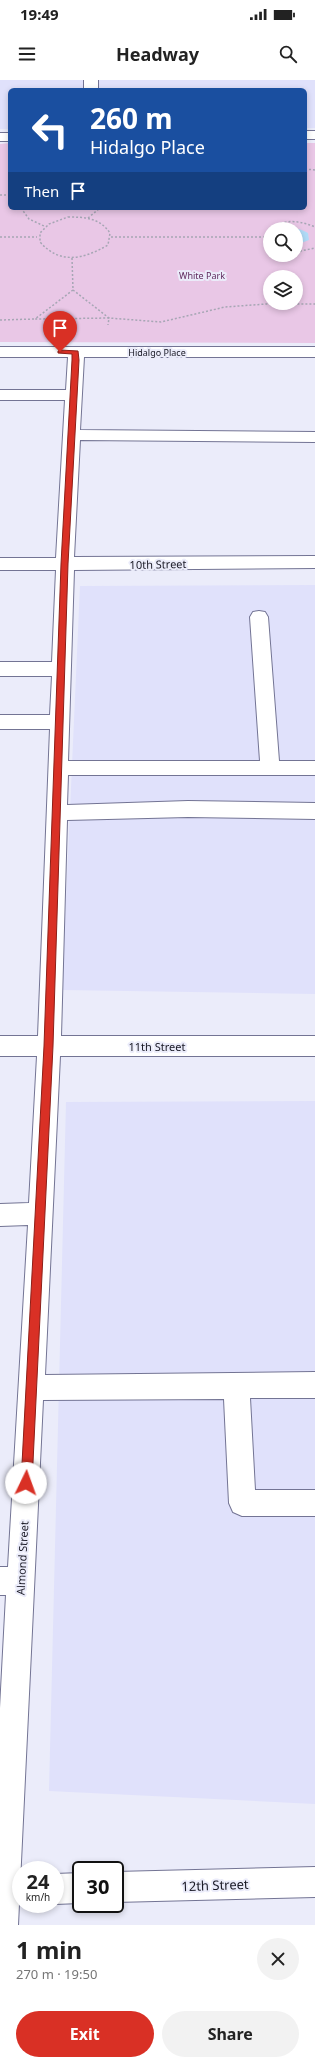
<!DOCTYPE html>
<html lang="en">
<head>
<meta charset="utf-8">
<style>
  body { margin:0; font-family:"Noto Sans",sans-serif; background:#f2f2f2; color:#222; height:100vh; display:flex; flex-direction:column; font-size:15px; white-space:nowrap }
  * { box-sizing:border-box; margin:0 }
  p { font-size:13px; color:#767676 }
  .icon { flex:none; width:22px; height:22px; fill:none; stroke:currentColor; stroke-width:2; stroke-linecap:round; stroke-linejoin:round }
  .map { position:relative; height:1845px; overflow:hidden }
  .details { display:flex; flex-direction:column; background:#fff; flex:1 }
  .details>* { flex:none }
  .banner { position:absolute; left:8px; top:8px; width:299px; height:122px; border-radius:6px; box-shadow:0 2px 6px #0003; background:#1a4fa0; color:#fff; overflow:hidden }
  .buttons { position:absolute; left:263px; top:142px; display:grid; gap:8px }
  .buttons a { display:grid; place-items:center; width:40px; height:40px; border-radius:50%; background:#fff; box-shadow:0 2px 6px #0003; font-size:20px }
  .speed { position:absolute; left:12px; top:1781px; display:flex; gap:8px; font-size:20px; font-weight:700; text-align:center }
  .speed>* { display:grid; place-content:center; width:52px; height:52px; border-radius:50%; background:#fff; box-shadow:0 2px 6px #0003; line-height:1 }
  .speed small { font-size:10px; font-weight:400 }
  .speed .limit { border:2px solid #111; border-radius:6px; background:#fff; color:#111 }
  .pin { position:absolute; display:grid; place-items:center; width:34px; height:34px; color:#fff; margin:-41px -17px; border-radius:50% 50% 50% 0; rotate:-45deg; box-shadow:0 0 4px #0007 }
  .pin .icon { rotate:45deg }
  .me { position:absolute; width:44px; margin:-22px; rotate:3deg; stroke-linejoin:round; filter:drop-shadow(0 0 3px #0008) }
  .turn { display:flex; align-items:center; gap:14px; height:84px; padding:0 16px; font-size:18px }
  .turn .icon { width:52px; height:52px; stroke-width:2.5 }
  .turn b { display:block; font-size:28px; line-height:34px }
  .then { display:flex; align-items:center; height:38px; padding:0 16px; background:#0003; gap:8px; font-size:15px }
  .round { display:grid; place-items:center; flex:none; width:42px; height:42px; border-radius:21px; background:#f2f2f2 }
  .summary { display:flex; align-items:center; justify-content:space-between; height:68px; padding:0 16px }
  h1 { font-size:24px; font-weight:700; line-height:30px }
  .action { display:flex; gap:8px; margin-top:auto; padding:8px 16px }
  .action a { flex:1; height:46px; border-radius:24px; background:#d93025; color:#fff; font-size:16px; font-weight:700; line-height:46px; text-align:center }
  .action a+a { background:#f2f2f2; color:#222 }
  .status { display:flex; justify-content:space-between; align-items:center; height:28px; padding:0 20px; background:#fff; direction:ltr }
  .status svg { height:11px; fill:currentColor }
  header { display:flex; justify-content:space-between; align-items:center; height:52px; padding:0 16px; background:#fff; font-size:18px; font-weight:700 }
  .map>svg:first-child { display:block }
  .built { fill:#e0e1fb }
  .green { fill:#e9c7e6; fill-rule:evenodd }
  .water { fill:#b1dcf8 }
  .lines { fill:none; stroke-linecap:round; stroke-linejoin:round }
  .minor-casing { stroke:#737494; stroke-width:2 }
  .path { stroke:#a6a6b4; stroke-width:1.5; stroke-dasharray:2 2; stroke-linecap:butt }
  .minor { fill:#fff; fill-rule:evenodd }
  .route { fill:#d93025; stroke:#8d1f18 }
  .labels { text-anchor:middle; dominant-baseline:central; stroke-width:4; stroke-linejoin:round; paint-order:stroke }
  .far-park-label { font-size:9px; fill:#602b5e; stroke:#ebecfa }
  .far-street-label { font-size:9px; fill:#181824; stroke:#ebecfa }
  .street-label { font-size:11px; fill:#181824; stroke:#ebecfa }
  .near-street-label { font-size:13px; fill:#181824; stroke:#ebecfa }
</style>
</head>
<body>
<div class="status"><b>19:49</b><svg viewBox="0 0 49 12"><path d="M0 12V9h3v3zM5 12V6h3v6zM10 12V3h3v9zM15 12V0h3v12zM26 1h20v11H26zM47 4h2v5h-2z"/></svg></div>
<header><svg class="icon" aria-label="menu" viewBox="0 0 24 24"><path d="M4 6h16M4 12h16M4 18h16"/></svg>Headway<svg class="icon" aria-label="search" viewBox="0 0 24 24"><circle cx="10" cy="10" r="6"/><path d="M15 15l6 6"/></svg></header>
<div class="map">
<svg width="315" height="1845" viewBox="0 0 315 1845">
  <rect width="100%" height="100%" fill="#ebecfa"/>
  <g class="built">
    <polygon points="0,0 315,0 315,48 305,48 305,10 10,10 10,49 0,49"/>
    <polygon points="315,505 315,914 62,910 80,506"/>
    <polygon points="315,1021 315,1724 49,1711 66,1022"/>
  </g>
  <path class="green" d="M10,63V128H305V63H315V263L0,262V64ZM270,149H296V175H270ZM270,197H296V223H270Z"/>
  <path class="water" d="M290,149C296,148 302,149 308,153L309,160L296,165V149Z"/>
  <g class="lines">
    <defs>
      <g id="minor">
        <rect x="84" y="0" width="14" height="10"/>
        <rect x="305" y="51" width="10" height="8"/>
        <rect x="0" y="53" width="10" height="8"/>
        <polygon points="0,267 315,267 315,277 84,277 80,350 315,352 315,362 80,360 74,477 315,476 315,488 74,490 68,681 260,681 250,537 253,532 259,531 265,532 268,537 279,681 315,681 315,695 68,695 67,725 188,721 315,723 315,739 188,737 67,740 61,956 315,956 315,976 60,976 45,1295 315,1292 315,1318 250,1318 255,1410 315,1410 315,1436 242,1436 233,1432 229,1423 224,1319 43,1320 18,1845 0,1845 0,1628 6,1515 0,1515 0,1487 8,1487 28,1145 0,1146 0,1124 29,1123 37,976 0,976 0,956 38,956 50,649 0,649 0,635 50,635 52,596 0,596 0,582 52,582 56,490 0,490 0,478 56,478 65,320 0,320 0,310 66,310 68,277 0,277"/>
        <polygon points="315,1787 315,1817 115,1822 115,1792"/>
        <polygon points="81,1793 81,1823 55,1824 54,1824 55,1794"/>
      </g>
    </defs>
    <use href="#minor" class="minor-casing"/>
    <g class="path">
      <polyline points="305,89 315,90"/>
      <polyline points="0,115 10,115"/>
      <polyline points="21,128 29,139 44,146"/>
      <path d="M68,137C85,137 100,138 110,153L108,165C84,179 60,185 40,162V153L49,144Z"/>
      <polyline points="88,138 100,128"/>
      <polyline points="0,157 37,157"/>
      <polyline points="111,157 264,157"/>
      <path d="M270,165L264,157C276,138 296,139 315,147"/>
      <polyline points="296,172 315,168"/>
      <polyline points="72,178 73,210 109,238 161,242 225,227 266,224 315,224"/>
      <polyline points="73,210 35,239 109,238 108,245"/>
      <polyline points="0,240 35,239"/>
    </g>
    <use href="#minor" class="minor"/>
  </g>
  <polygon class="route" points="60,270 78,271 79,280 68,484 53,966 32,1403 30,1406 26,1408 22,1406 21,1403 44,966 61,484 72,280 72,274 58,273 58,271"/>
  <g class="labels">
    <g class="far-park-label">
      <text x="202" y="195">White Park</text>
    </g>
    <g class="far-street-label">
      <text x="157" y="272">Hidalgo Place</text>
    </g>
    <g class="street-label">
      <text transform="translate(158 484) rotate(-1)">10th Street</text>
      <text x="157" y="966">11th Street</text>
      <text transform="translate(22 1478) rotate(-87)">Almond Street</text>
    </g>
    <g class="near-street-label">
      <text transform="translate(215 1805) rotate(-2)">12th Street</text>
    </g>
  </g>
</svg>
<div class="buttons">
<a><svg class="icon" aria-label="search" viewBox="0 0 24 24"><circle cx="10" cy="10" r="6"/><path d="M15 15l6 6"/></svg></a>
<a><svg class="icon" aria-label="layers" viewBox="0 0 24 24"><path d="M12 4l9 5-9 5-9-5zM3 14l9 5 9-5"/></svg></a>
</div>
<div class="speed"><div>24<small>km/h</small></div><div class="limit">30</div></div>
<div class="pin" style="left:60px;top:272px;background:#d93025"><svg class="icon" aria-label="arrive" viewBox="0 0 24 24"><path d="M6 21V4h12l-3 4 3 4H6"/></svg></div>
<svg class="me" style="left:26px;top:1403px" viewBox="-20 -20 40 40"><circle r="19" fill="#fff"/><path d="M0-13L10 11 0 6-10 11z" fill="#d93025"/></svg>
<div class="banner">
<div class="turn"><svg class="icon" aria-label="left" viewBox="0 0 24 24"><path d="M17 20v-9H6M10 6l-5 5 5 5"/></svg><div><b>260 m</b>Hidalgo Place</div></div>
<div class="then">Then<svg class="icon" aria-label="arrive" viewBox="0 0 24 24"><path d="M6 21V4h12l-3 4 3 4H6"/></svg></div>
</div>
</div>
<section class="details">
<div class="summary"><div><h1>1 min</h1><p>270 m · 19:50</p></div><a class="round"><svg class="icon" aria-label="close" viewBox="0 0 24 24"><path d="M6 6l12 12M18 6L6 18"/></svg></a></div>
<div class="action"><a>Exit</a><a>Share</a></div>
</section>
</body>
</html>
